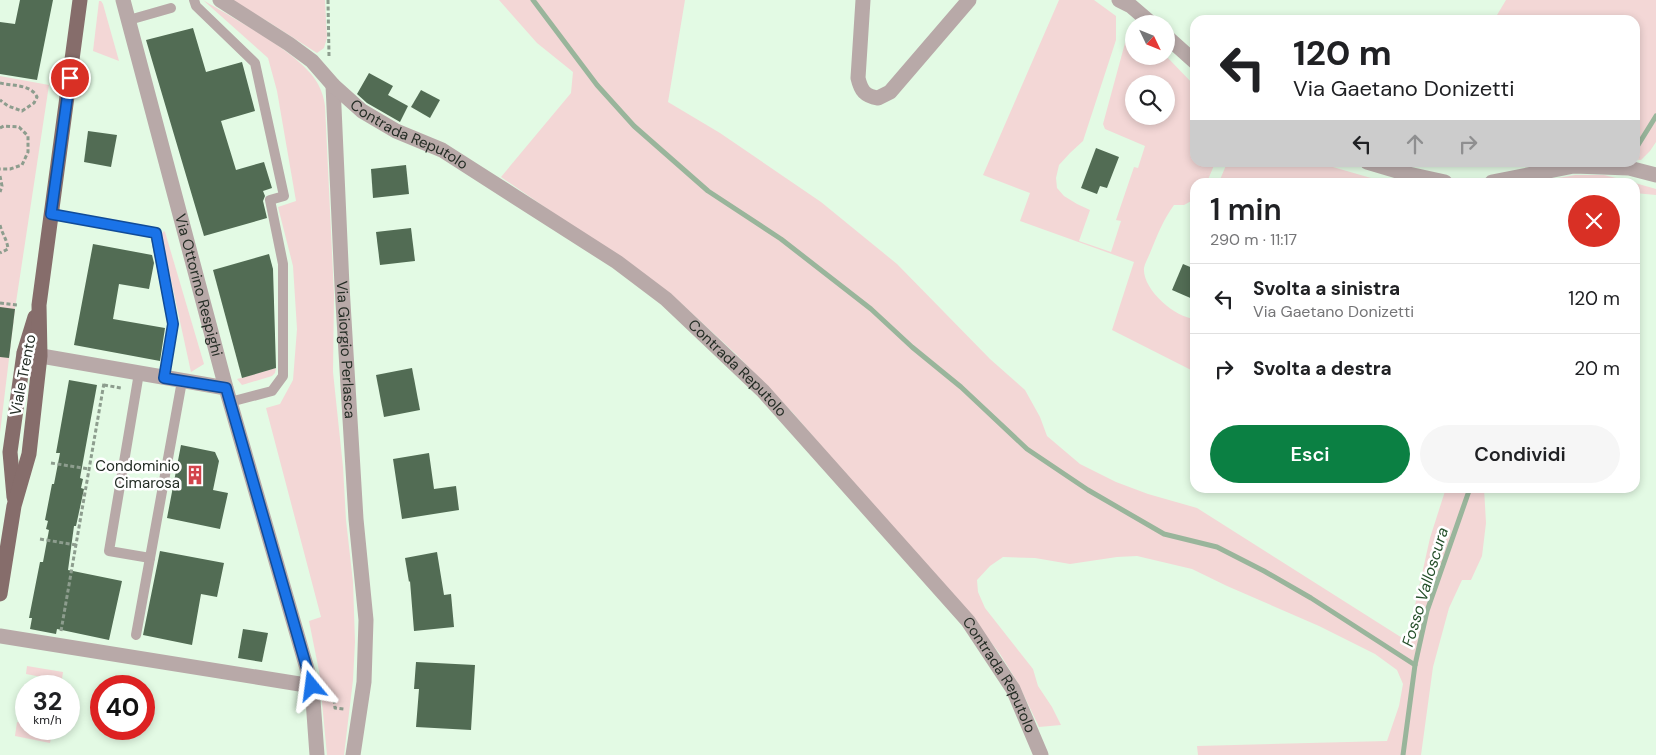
<!DOCTYPE html>
<html lang="it">
<head>
<meta charset="utf-8">
<style>
  body { margin:0; font-family:"DM Sans",sans-serif; background:#f6f6f6; color:#202124; height:100vh; display:flex; flex-direction:column; font-size:19px; white-space:nowrap }
  * { box-sizing:border-box; margin:0 }
  p { font-size:16px; color:#757577 }
  .icon { flex:none; width:28px; height:28px; fill:none; stroke:currentColor; stroke-width:2; stroke-linecap:round; stroke-linejoin:round }
  .map { position:relative; flex:1; overflow:hidden }
  .side { position:absolute; left:1190px; top:178px; width:450px; height:315px; display:flex; flex-direction:column; background:#fff; border-radius:15px; box-shadow:0 2px 8px #0003 }
  .side>* { flex:none }
  .guide { position:absolute; left:1190px; top:15px; width:450px; height:152px; border-radius:15px; box-shadow:0 2px 8px #0003; background:#fff; color:#202124; overflow:hidden }
  .needle { width:32px; rotate:133deg }
  .tools { position:absolute; left:1125px; top:15px; display:grid; gap:10px }
  .tools a { display:grid; place-items:center; width:50px; height:50px; border-radius:50%; background:#fff; box-shadow:0 2px 8px #0003; font-size:25px }
  .speed { position:absolute; left:15px; top:675px; display:flex; gap:10px; font-size:25px; font-weight:700; text-align:center }
  .speed>* { display:grid; place-content:center; width:65px; height:65px; border-radius:50%; background:#fff; box-shadow:0 2px 8px #0003; line-height:1 }
  .speed small { font-size:12px; font-weight:400 }
  .speed .limit { border:8px solid #d22; background:#fff; color:#111 }
  .pin { position:absolute; display:grid; place-items:center; width:42px; height:42px; color:#fff; margin:-21px; border:2px solid #fff; border-radius:50%; box-shadow:0 1px 5px #0007 }
  .me { position:absolute; width:55px; margin:-28px; rotate:344deg; stroke-linejoin:round; filter:drop-shadow(0 0 4px #0008) }
  .turn { display:flex; align-items:center; gap:18px; height:105px; padding:0 20px; font-size:22px }
  .turn .icon { width:65px; height:65px; stroke-width:2.5 }
  .turn b { display:block; font-size:35px; line-height:42px }
  .lanes { display:flex; align-items:center; height:48px; padding:0 20px; background:#0003; justify-content:center; gap:25px; direction:ltr }
  .lanes .off { opacity:.35 }
  .round { display:grid; place-items:center; flex:none; width:52px; height:52px; border-radius:26px; background:#f6f6f6 }
  .overview { display:flex; align-items:center; justify-content:space-between; height:85px; padding:0 20px }
  h1 { font-size:30px; font-weight:600; line-height:38px }
  .button { display:flex; gap:10px; margin-top:auto; padding:10px 20px }
  .button a { flex:1; height:58px; border-radius:30px; background:#0b8043; color:#fff; font-size:20px; font-weight:600; line-height:58px; text-align:center }
  .button a+a { background:#f6f6f6; color:#202124 }
  ul { padding:0; list-style:none }
  li { display:flex; align-items:center; gap:15px; height:70px; padding:0 20px; border-top:1px solid #e0e0e0 }
  li div { flex:1 }
  li b { display:block; font-size:19px }
  li em { font-style:normal }
  .map>svg:first-child { display:block }
  .green { fill:#f3d7d6; fill-rule:evenodd }
  .lines { fill:none; stroke-linecap:round; stroke-linejoin:round }
  .stream { stroke:#99b59b; stroke-width:5 }
  .building { fill:#526c54 }
  .path { stroke:#8d9d8e; stroke-width:3; stroke-dasharray:4 2.5; stroke-linecap:butt }
  .service { stroke:#b8a9a8; stroke-width:10 }
  .minor { stroke:#b8a9a8; stroke-width:15 }
  .tertiary { stroke:#b8a9a8; stroke-width:15 }
  .primary { stroke:#866d6b; stroke-width:15 }
  .route-casing { stroke:#114b97; stroke-width:12 }
  .route { stroke:#1a73e8; stroke-width:9 }
  .labels { text-anchor:middle; dominant-baseline:central; stroke-width:5; stroke-linejoin:round; paint-order:stroke }
  .street-label { font-size:15px; fill:#242d25; stroke:#fff }
  .poi-label { font-size:15px; fill:#242d25; stroke:#fff; text-anchor:end }
  .water-label { font-size:16px; font-style:italic; fill:#254f2a; stroke:#fff }
</style>
</head>
<body>
<div class="map">
<svg width="1656" height="755" viewBox="0 0 1656 755">
  <rect width="100%" height="100%" fill="#e3fae4"/>
  <g class="green">
    <path d="M203,0C234,19 301,53 318,84C322,91 324,99 325,106L334,295L333,372L343,467L346,520L353,582L355,642L353,680L344,755H327L319,671L309,621L321,617L266,408L280,404L293,380L297,329L293,266L278,207L296,201L277,91L268,58Z"/>
    <polygon points="231,0 325,0 327,38 324,48 317,53 267,21"/>
    <polygon points="499,0 685,0 668,102 720,133 821,202 897,264 990,359 1025,390 1040,417 1047,436 1080,464 1116,482 1148,494 1197,508 1407,641 1430,538 1446,488 1484,488 1486,523 1482,556 1471,580 1462,580 1449,608 1433,667 1421,755 1198,755 1197,746 1387,741 1399,706 1403,684 1397,670 1375,654 1319,626 1227,586 1192,569 1137,556 1117,557 1070,564 1035,558 1003,557 990,566 977,580 978,592 985,608 1033,669 1038,686 1052,707 1061,725 1039,727 1018,683 1000,654 976,623 859,490 793,413 736,354 671,294 501,177 571,93 573,72 537,43"/>
    <path d="M1059,0H1094L1116,16V40L1083,141L1070,153L1059,165L1056,178L1057,188L1064,196L1077,204L1090,210L1079,241L1111,252L1121,221L1116,220L1134,167L1138,168L1145,146L1105,129L1103,124L1125,43L1134,36V56H1166L1195,86V162L1215,163L1207,182H1195V199L1184,205H1174C1163,220 1157,236 1150,253C1148,258 1145,263 1144,268C1142,289 1175,318 1195,319V372L1112,330L1134,262L1020,221L1030,193L983,175ZM1134,84H1166V116H1134Z"/>
    <polygon points="1506,0 1656,0 1656,142 1650,151 1641,160 1635,159 1635,20 1494,20"/>
    <polygon points="99,1 101,1 103,4 119,61 93,51"/>
    <polygon points="0,76 49,85 15,309 0,433"/>
    <polygon points="1227,163 1319,163 1371,178 1370,182 1219,182"/>
    <polygon points="1575,175 1604,175 1632,182 1536,182"/>
    <polygon points="1635,183 1656,189 1656,195 1635,193"/>
    <polygon points="164,231 165,232 204,364 191,372 161,234"/>
    <polygon points="276,368 275,373 272,376 242,385 237,379"/>
    <polygon points="27,666 63,672 61,686 46,686 47,678 26,674"/>
    <polygon points="17,722 26,724 26,729 53,729 50,743 15,736"/>
  </g>
  <g class="lines">
    <g class="stream">
      <polyline points="533,0 597,85 634,126 708,191 781,239 871,309 912,347 961,387 1027,449 1088,490 1164,534 1217,547 1264,571 1311,598 1415,665"/>
      <polyline points="1635,150 1656,116"/>
      <polyline points="1403,755 1415,665 1427,611 1470,488"/>
    </g>
  </g>
  <g class="building">
    <polygon points="20,0 53,0 37,80 0,74 0,22 15,24"/>
    <polygon points="193,28 206,72 242,62 255,111 221,121 236,170 264,162 272,188 263,191 265,196 263,201 267,218 204,236 146,40"/>
    <polygon points="369,73 393,86 388,95 408,106 400,122 367,103 357,94"/>
    <polygon points="421,90 440,100 430,118 411,107"/>
    <polygon points="88,131 117,135 111,167 84,162"/>
    <polygon points="1096,148 1119,157 1107,188 1100,186 1097,194 1081,188"/>
    <polygon points="406,165 409,194 373,198 371,169"/>
    <polygon points="411,228 415,261 380,265 376,232"/>
    <polygon points="93,244 152,255 154,263 149,289 119,284 113,319 165,328 160,361 74,345"/>
    <polygon points="269,254 273,269 276,368 242,378 213,270"/>
    <polygon points="1183,264 1195,269 1195,300 1172,290"/>
    <polygon points="0,307 15,309 9,358 0,357"/>
    <polygon points="412,368 420,410 384,417 376,375"/>
    <polygon points="69,380 97,385 80,478 83,479 81,488 84,489 76,526 74,526 68,570 122,581 109,640 57,629 56,634 30,629 32,618 29,618 40,562 43,562 49,530 46,529 48,521 45,520 52,484 54,484 60,453 56,453"/>
    <polygon points="181,445 215,452 219,461 213,490 228,493 220,529 167,518"/>
    <polygon points="429,453 434,489 456,486 459,510 402,519 393,459"/>
    <polygon points="160,551 224,563 217,597 201,594 192,645 143,635"/>
    <polygon points="437,552 444,595 451,594 454,627 414,631 410,581 409,582 405,558"/>
    <polygon points="243,629 268,633 262,662 238,658"/>
    <polygon points="416,662 475,665 471,730 416,727 419,689 414,689"/>
  </g>
  <g class="lines">
    <g class="path">
      <polyline points="328,0 329,56"/>
      <path d="M0,83C12,86 31,84 37,97L34,103L22,111L8,106L0,100"/>
      <polyline points="0,128 4,126 19,127 28,136 28,152 22,165 10,169 0,169"/>
      <polyline points="0,176 2,186 0,192"/>
      <path d="M0,225C2,234 7,239 8,249L0,253"/>
      <polyline points="0,303 17,305"/>
      <polyline points="104,385 121,388"/>
      <polyline points="51,463 89,469"/>
      <polyline points="40,539 76,545"/>
      <polyline points="61,631 104,383"/>
      <polyline points="328,699 334,699 335,708 344,709"/>
    </g>
    <g class="service">
      <polyline points="194,0 196,6 255,63 284,196 270,200 283,264 283,376 272,391 230,402"/>
      <polyline points="129,20 171,8"/>
      <polyline points="51,214 155,233 173,324 164,378"/>
      <polyline points="139,373 109,551 150,558 182,381"/>
      <polyline points="136,635 150,558"/>
    </g>
    <path class="minor" id="s1" d="M333,85L342,286L356,519L366,620L364,682L353,755"/>
    <g class="tertiary">
      <path id="s2" d="M123,0L226,388L312,686L317,755"/>
      <path id="s3" d="M220,0L289,44L312,61L333,85L362,111L396,131L442,150L617,262L666,299L763,391L968,621L1013,689L1041,755"/>
      <path d="M863,0L858,78C861,91 865,96 878,98L890,92L969,0"/>
      <polyline points="1119,0 1131,6 1152,24"/>
      <polyline points="1166,36 1195,62"/>
      <polyline points="1367,162 1404,173 1445,182"/>
      <polyline points="1492,182 1574,166 1629,168 1656,175"/>
      <polyline points="24,353 226,388"/>
      <polyline points="0,636 312,686"/>
    </g>
    <g class="primary">
      <polyline points="14,497 10,452 24,353 35,317"/>
      <polyline points="0,594 14,506 29,454 40,356 39,305 80,0"/>
    </g>
  </g>
  <g class="lines">
    <defs>
      <polyline id="route" points="70,78 51,214 156,233 173,324 164,378 226,388 312,686"/>
    </defs>
    <use href="#route" class="route-casing"/>
    <use href="#route" class="route"/>
  </g>
  <defs>
    <symbol id="building-bare" viewBox="-9 -9 18 18"><path d="M-4-6H4V6H1V3H-1V6H-4ZM-2.5-4.3h1.7v1.8h-1.7ZM.8-4.3h1.7v1.8H.8ZM-2.5-1h1.7V.8h-1.7ZM.8-1h1.7V.8H.8Z" fill="#d2434b" stroke="#fff" stroke-width="2.5" paint-order="stroke"/></symbol>
  </defs>
  <g fill-rule="evenodd">
    <use href="#building-bare" x="181" y="461" width="28" height="28"/>
  </g>
  <g class="labels">
    <g class="street-label">
      <text stroke="none"><textPath href="#s3" startOffset="234">Contrada Reputolo</textPath></text>
      <text stroke="none"><textPath href="#s2" startOffset="295">Via Ottorino Respighi</textPath></text>
      <text stroke="none"><textPath href="#s1" startOffset="265">Via Giorgio Perlasca</textPath></text>
      <text stroke="none"><textPath href="#s3" startOffset="639">Contrada Reputolo</textPath></text>
      <text transform="translate(23 375) rotate(-79)">Viale Trento</text>
      <text stroke="none"><textPath href="#s3" startOffset="1044">Contrada Reputolo</textPath></text>
    </g>
    <g class="poi-label">
      <text x="180" y="466">Condominio<tspan x="180" dy="17">Cimarosa</tspan></text>
    </g>
    <g class="water-label">
      <text transform="translate(1425 587) rotate(-73)">Fosso Valloscura</text>
    </g>
  </g>
</svg>
<div class="tools">
<a><svg class="needle" viewBox="-14 -14 28 28"><path d="M0-13l5 13h-10z" fill="#e53935"/><path d="M0 13l5-13h-10z" fill="#757577"/></svg></a>
<a><svg class="icon" aria-label="search" viewBox="0 0 24 24"><circle cx="10" cy="10" r="6"/><path d="M15 15l6 6"/></svg></a>
</div>
<div class="speed"><div>32<small>km/h</small></div><div class="limit">40</div></div>
<div class="pin" style="left:70px;top:78px;background:#d93025"><svg class="icon" aria-label="arrive" viewBox="0 0 24 24"><path d="M6 21V4h12l-3 4 3 4H6"/></svg></div>
<svg class="me" style="left:312px;top:686px" viewBox="-20 -20 40 40"><path d="M0-17L14 15 0 8-14 15z" fill="#1a73e8" stroke="#fff" stroke-width="4"/></svg>
<div class="guide">
<div class="turn"><svg class="icon" aria-label="left" viewBox="0 0 24 24"><path d="M17 20v-9H6M10 6l-5 5 5 5"/></svg><div><b>120 m</b>Via Gaetano Donizetti</div></div>
<div class="lanes"><svg class="icon" aria-label="left" viewBox="0 0 24 24"><path d="M17 20v-9H6M10 6l-5 5 5 5"/></svg><svg class="icon off" aria-label="ahead" viewBox="0 0 24 24"><path d="M12 20V5M6 11l6-6 6 6"/></svg><svg class="icon off" aria-label="right" viewBox="0 0 24 24"><path d="M7 20v-9h11M14 6l5 5-5 5"/></svg></div>
</div>
<section class="side">
<div class="overview"><div><h1>1 min</h1><p>290 m · 11:17</p></div><a class="round" style="background:#d93025;color:#fff"><svg class="icon" aria-label="close" viewBox="0 0 24 24"><path d="M6 6l12 12M18 6L6 18"/></svg></a></div>
<ul>
<li><svg class="icon" aria-label="left" viewBox="0 0 24 24"><path d="M17 20v-9H6M10 6l-5 5 5 5"/></svg><div><b>Svolta a sinistra</b><p>Via Gaetano Donizetti</p></div><em>120 m</em></li>
<li><svg class="icon" aria-label="right" viewBox="0 0 24 24"><path d="M7 20v-9h11M14 6l5 5-5 5"/></svg><div><b>Svolta a destra</b></div><em>20 m</em></li>
</ul>
<div class="button"><a>Esci</a><a>Condividi</a></div>
</section>
</div>
</body>
</html>
